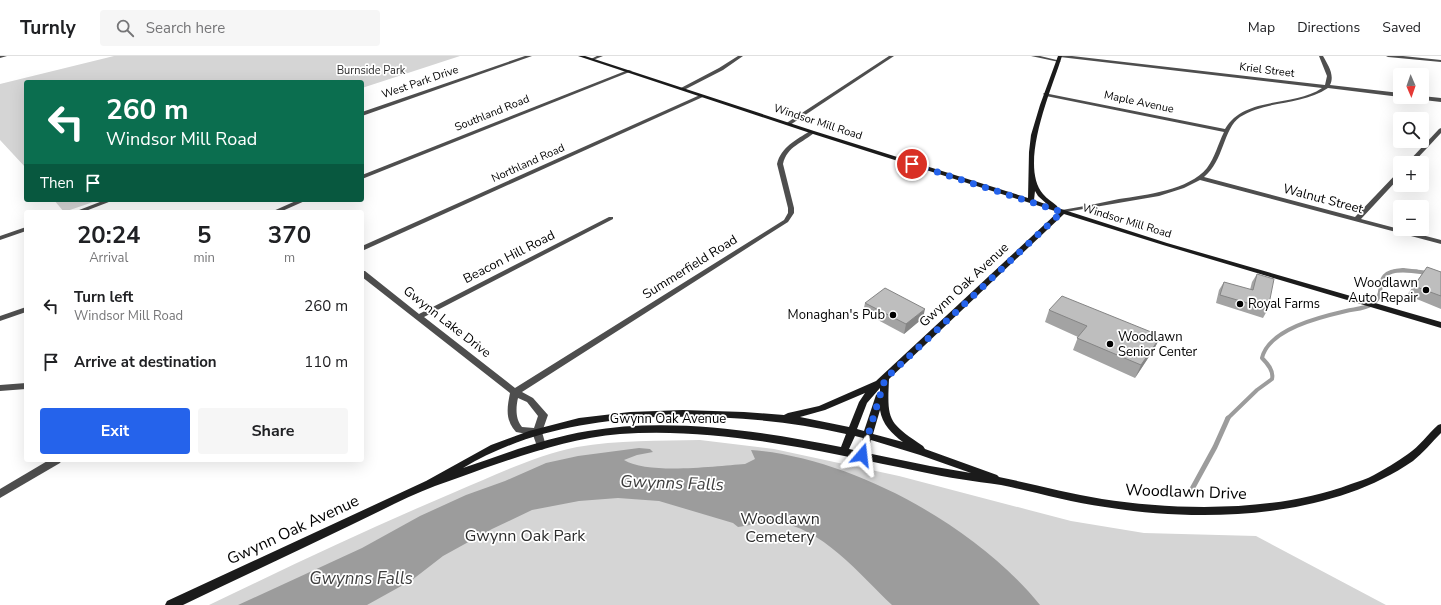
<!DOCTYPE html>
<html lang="en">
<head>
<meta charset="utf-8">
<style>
  body { margin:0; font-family:"Nunito Sans",sans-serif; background:#f6f6f6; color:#202124; height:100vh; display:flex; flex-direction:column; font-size:15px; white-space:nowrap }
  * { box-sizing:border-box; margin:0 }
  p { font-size:13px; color:#757577 }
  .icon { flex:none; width:22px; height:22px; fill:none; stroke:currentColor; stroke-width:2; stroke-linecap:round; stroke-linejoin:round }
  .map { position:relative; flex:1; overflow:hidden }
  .details { position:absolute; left:24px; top:154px; width:340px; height:252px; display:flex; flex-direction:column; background:#fff; border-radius:4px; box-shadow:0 4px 16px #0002 }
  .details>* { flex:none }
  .top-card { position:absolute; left:24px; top:24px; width:340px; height:122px; border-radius:4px; box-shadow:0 4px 16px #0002; background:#0b6e4f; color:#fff; overflow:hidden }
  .needle { width:26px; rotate:178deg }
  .tools { position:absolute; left:1393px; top:12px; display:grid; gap:8px }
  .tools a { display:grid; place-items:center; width:36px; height:36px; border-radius:4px; background:#fff; box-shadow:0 4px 16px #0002; font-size:20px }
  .pin { position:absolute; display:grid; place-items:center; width:34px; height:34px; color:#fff; margin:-17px; border:2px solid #fff; border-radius:50%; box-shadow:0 1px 4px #0007 }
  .me { position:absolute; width:44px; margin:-22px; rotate:17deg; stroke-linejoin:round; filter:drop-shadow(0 0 3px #0008) }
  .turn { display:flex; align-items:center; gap:14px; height:84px; padding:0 16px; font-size:18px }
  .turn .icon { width:52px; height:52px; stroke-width:2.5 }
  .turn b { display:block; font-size:28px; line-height:34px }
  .then { display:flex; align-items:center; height:38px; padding:0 16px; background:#0003; gap:8px; font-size:15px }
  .eta { display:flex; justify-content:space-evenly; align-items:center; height:68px; text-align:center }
  .eta b { font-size:24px; font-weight:700; line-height:28px }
  .cta { display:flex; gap:8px; margin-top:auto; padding:8px 16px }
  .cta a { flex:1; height:46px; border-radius:4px; background:#2563eb; color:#fff; font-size:16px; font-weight:700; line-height:46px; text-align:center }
  .cta a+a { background:#f6f6f6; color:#202124 }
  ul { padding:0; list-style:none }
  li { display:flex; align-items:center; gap:12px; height:56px; padding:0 16px }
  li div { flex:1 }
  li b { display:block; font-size:15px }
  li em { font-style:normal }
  header { display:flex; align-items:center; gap:24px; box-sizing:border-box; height:56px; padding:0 20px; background:#fff; border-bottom:1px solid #e0e0e0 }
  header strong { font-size:19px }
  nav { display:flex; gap:22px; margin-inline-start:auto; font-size:14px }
  .search { width:280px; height:36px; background:#f6f6f6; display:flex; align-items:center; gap:10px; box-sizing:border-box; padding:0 14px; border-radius:4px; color:#757577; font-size:15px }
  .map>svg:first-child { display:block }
  .green { fill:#d5d5d5 }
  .water { fill:#9c9c9c }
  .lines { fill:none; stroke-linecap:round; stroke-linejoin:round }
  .stream-far2 { stroke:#9c9c9c; stroke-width:3 }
  .stream-far1 { stroke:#9c9c9c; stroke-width:4 }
  .stream { stroke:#9c9c9c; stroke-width:5 }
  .street { fill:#4e4e4e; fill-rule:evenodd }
  .secondary { fill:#1b1b1b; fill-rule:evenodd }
  .wall { fill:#a3a3a3 }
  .shaded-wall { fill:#858585 }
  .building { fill:#bebebe; stroke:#858585 }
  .route { stroke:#2563eb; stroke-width:7; stroke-dasharray:0 12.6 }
  .poi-dot { fill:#000; stroke:#fff; stroke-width:1.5 }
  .labels { text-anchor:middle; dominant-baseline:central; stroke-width:3.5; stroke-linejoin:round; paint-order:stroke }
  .far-park-label { font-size:11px; fill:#2c2c2c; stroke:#fff }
  .far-street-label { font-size:11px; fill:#000; stroke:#fff }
  .street-label { font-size:13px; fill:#000; stroke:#fff }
  .poi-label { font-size:13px; fill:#000; stroke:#fff; text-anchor:end }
  .near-street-label { font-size:16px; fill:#000; stroke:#fff }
  .near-park-label { font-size:16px; fill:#2c2c2c; stroke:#fff }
  .near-water-label { font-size:17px; font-style:italic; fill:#3d3d3d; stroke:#fff }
</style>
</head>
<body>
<header>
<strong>Turnly</strong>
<div class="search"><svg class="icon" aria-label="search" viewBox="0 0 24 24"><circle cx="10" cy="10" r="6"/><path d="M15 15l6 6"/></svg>Search here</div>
<nav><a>Map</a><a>Directions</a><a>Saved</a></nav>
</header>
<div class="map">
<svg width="1441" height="549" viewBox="0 0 1441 549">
  <rect width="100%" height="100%" fill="#fff"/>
  <g class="green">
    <polygon points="114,0 460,0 362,32 362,26 26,26 26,112 0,84 0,28"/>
    <polygon points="54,144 99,144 64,156"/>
    <path d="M700,384L774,393L899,420L1071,465L1144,477L1256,480L1386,549H209C290,510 372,471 455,436C495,419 534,400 577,391C618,384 659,385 700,384Z"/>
  </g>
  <path class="water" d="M639,392L650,393L653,396L637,399L624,404C648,419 716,410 745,408L755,403L751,394C853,402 976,470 1040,549H892C860,519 821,470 775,466C763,464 750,470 738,471L733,467L659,445L618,442L579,445L532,454L492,473L443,500L412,524L367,549H238L362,492L420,460L466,439L505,425L546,407L578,400Z"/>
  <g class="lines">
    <polyline class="stream-far2" points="1394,215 1417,215"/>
    <g class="stream-far1">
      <polyline points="1403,214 1429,217"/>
      <path d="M1227,363L1257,334L1272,323C1274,315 1268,308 1262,302C1269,273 1320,261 1346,255C1354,253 1365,253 1372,248C1390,237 1368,216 1403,214"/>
    </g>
    <polyline class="stream" points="1192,433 1215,391 1228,362"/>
    <g class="street">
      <polygon points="0,0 7,0 0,2"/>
      <polygon points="525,0 532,0 362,60 362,56"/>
      <polygon points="597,0 603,0 593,4 591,3"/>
      <polygon points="738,0 743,0 723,14 684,34 679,33 719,12"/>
      <polygon points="889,0 894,0 790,69 785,68"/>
      <polygon points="1031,0 1040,0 1061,5 1059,6"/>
      <path d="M1058,0H1072L1325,29L1327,20L1319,0H1323C1328,9 1335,19 1330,29L1400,37V41L1328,32C1301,50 1266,44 1240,61C1223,73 1224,105 1204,121L1355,161L1398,116L1400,115V121L1361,163L1441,184V188L1200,124L1184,132L1159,140L1060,157V155L1062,154C1081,151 1100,147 1119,143C1146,139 1189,134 1207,112C1215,101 1218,88 1224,76L1046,40L1043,38L1044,37L1225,73C1245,39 1293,52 1322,32L1060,1Z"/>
      <polygon points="1386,0 1403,0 1441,4 1441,6 1388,1"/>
      <polygon points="628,14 632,15 362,123 362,119"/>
      <polygon points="700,39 705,40 362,195 362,190"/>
      <polygon points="1422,40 1441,42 1441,46 1415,43 1412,41"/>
      <polygon points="1441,72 1441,77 1413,107 1407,107 1439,73"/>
      <path d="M810,75L815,76C803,87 787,90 783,108L794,152V157L788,166L522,336L533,342L548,359L542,376L546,390L544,393L541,394L538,393L533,379L516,376C505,364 507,352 510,337L362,221V215H365L419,258L609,161H613V163L424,261L515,332L784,164L788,157V152L777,108C781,91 796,84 810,75ZM518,342L527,346L538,360L534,372L522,371C515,363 516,351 518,342Z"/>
      <polygon points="105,144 114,144 83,156 74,156"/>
      <polygon points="298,144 307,144 280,156 271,156"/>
      <polygon points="26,171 26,175 0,184 0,180"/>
      <polygon points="26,251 26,256 0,265 0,260"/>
      <polygon points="26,327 26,333 0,335 0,329"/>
      <polygon points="49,404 62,404 60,407 0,442 0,433"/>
    </g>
    <path class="secondary" d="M578,0H585L814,75L1028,142L1029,96L1031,79L1040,49L1058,0H1062C1052,33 1018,108 1043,138C1047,143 1053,146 1057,150L1058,152L1167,187L1441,266V272L1163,189L1064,158L889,323C887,365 888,366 923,390L925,393L997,419L999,421C1033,428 1067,437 1102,443C1180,455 1277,456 1351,428C1359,425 1367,423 1374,419C1385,413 1397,406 1408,398C1419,391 1428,378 1438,369L1441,368V377C1432,386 1423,397 1413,405C1329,463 1202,467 1105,451C1069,446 1035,436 1001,429C974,425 948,422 922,416C821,396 724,371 620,378C573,382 529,397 485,412C469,418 452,424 435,430C406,441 379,456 351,469C295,496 239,522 183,549H165L167,545L426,425L491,389L529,375L579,362L630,356L683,354L744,356L784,359L788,357L819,350L876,325L1058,156L810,77ZM1035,135L1038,140L1048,149L1034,144ZM880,332V336L876,339L864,375L857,373L867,347ZM865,337L859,346L849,371L800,361L825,354ZM880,354C882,368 892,378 903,386L873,378ZM656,361C722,360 782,363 846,378L841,391C760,375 670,361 588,375C545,382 504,398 463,412C524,376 587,365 656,361ZM855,380L863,382L858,395L849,393ZM871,384L920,399L971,417L930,410L867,397Z"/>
  </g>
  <g class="wall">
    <polygon points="1427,211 1441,216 1441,253 1407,239"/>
    <polygon points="1257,218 1268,253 1263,262 1216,247 1219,234 1224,226 1250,234 1252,226"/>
    <polygon points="865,247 923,262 904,278 863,256"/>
    <polygon points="1049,254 1161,280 1154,293 1135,322 1073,294 1078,281 1045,266"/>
  </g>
  <g class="shaded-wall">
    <polygon points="925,253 923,262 904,278 906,268"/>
    <polygon points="1161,280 1154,293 1135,322 1141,309"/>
  </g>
  <g class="building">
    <polygon points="1427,211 1441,216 1441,240 1414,230"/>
    <polygon points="1257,218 1274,223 1268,253 1220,239 1224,226 1253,234"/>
    <polygon points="885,232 925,253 906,268 865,247"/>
    <polygon points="1062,240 1161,280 1141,309 1077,282 1087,270 1049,254"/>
  </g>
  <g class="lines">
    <polyline class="route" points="862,399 885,323 1062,156 912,108"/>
  </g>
  <g class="poi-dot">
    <circle cx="1426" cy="234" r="4"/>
    <circle cx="1240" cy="248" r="4"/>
    <circle cx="893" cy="259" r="4"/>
    <circle cx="1110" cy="288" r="4"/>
  </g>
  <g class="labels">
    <g class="far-park-label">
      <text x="371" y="14">Burnside Park</text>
    </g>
    <g class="far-street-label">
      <text transform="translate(1267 14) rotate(7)">Kriel Street</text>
      <text transform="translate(420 26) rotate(-19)">West Park Drive</text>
      <text transform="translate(1139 46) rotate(12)">Maple Avenue</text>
      <text transform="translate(492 57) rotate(-22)">Southland Road</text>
      <text transform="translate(818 66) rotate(18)">Windsor Mill Road</text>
      <text transform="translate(528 107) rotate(-24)">Northland Road</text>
      <text transform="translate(1127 165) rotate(17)">Windsor Mill Road</text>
    </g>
    <g class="street-label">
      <text transform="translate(1323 143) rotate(15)">Walnut Street</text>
      <text transform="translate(509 201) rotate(-27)">Beacon Hill Road</text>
      <text transform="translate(690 211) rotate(-32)">Summerfield Road</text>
      <text transform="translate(964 229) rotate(-43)">Gwynn Oak Avenue</text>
      <text transform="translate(447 266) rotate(38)">Gwynn Lake Drive</text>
      <text x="668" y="363">Gwynn Oak Avenue</text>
    </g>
    <g class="poi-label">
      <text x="1418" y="227">Woodlawn<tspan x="1418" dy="15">Auto Repair</tspan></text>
      <text x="1248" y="248" text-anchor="start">Royal Farms</text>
      <text x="885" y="259">Monaghan's Pub</text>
      <text x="1118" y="281" text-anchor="start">Woodlawn<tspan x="1118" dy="15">Senior Center</tspan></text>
    </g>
    <g class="near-street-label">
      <text transform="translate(1186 436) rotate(2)">Woodlawn Drive</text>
      <text transform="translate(293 474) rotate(-25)">Gwynn Oak Avenue</text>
    </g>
    <g class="near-park-label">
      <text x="780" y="463">Woodlawn<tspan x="780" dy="18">Cemetery</tspan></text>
      <text x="525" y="480">Gwynn Oak Park</text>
    </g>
    <g class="near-water-label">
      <text transform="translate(672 427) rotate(2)">Gwynns Falls</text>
      <text x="361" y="522">Gwynns Falls</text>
    </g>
  </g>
</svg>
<div class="tools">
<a><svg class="needle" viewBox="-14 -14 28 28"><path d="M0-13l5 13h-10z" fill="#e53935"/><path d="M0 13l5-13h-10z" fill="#757577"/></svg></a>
<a><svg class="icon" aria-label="search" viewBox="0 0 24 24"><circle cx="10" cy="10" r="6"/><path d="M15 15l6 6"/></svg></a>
<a>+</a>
<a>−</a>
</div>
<div class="pin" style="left:912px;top:108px;background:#d93025"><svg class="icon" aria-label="arrive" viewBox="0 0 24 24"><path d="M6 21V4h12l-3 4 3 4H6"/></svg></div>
<svg class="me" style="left:862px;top:399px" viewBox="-20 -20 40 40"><path d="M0-17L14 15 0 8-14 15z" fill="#2563eb" stroke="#fff" stroke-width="4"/></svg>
<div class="top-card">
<div class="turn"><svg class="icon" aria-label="left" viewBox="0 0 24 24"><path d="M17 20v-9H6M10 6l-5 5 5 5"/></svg><div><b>260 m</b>Windsor Mill Road</div></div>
<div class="then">Then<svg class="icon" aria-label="arrive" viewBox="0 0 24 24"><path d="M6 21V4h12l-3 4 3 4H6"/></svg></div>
</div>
<section class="details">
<div class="eta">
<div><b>20:24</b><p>Arrival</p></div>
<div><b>5</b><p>min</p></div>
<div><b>370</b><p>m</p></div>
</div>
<ul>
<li><svg class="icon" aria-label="left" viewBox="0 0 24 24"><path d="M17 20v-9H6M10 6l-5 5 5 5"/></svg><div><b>Turn left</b><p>Windsor Mill Road</p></div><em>260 m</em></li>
<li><svg class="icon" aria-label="arrive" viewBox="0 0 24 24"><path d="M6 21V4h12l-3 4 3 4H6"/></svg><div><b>Arrive at destination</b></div><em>110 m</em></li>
</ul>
<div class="cta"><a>Exit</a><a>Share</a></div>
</section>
</div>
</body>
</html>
